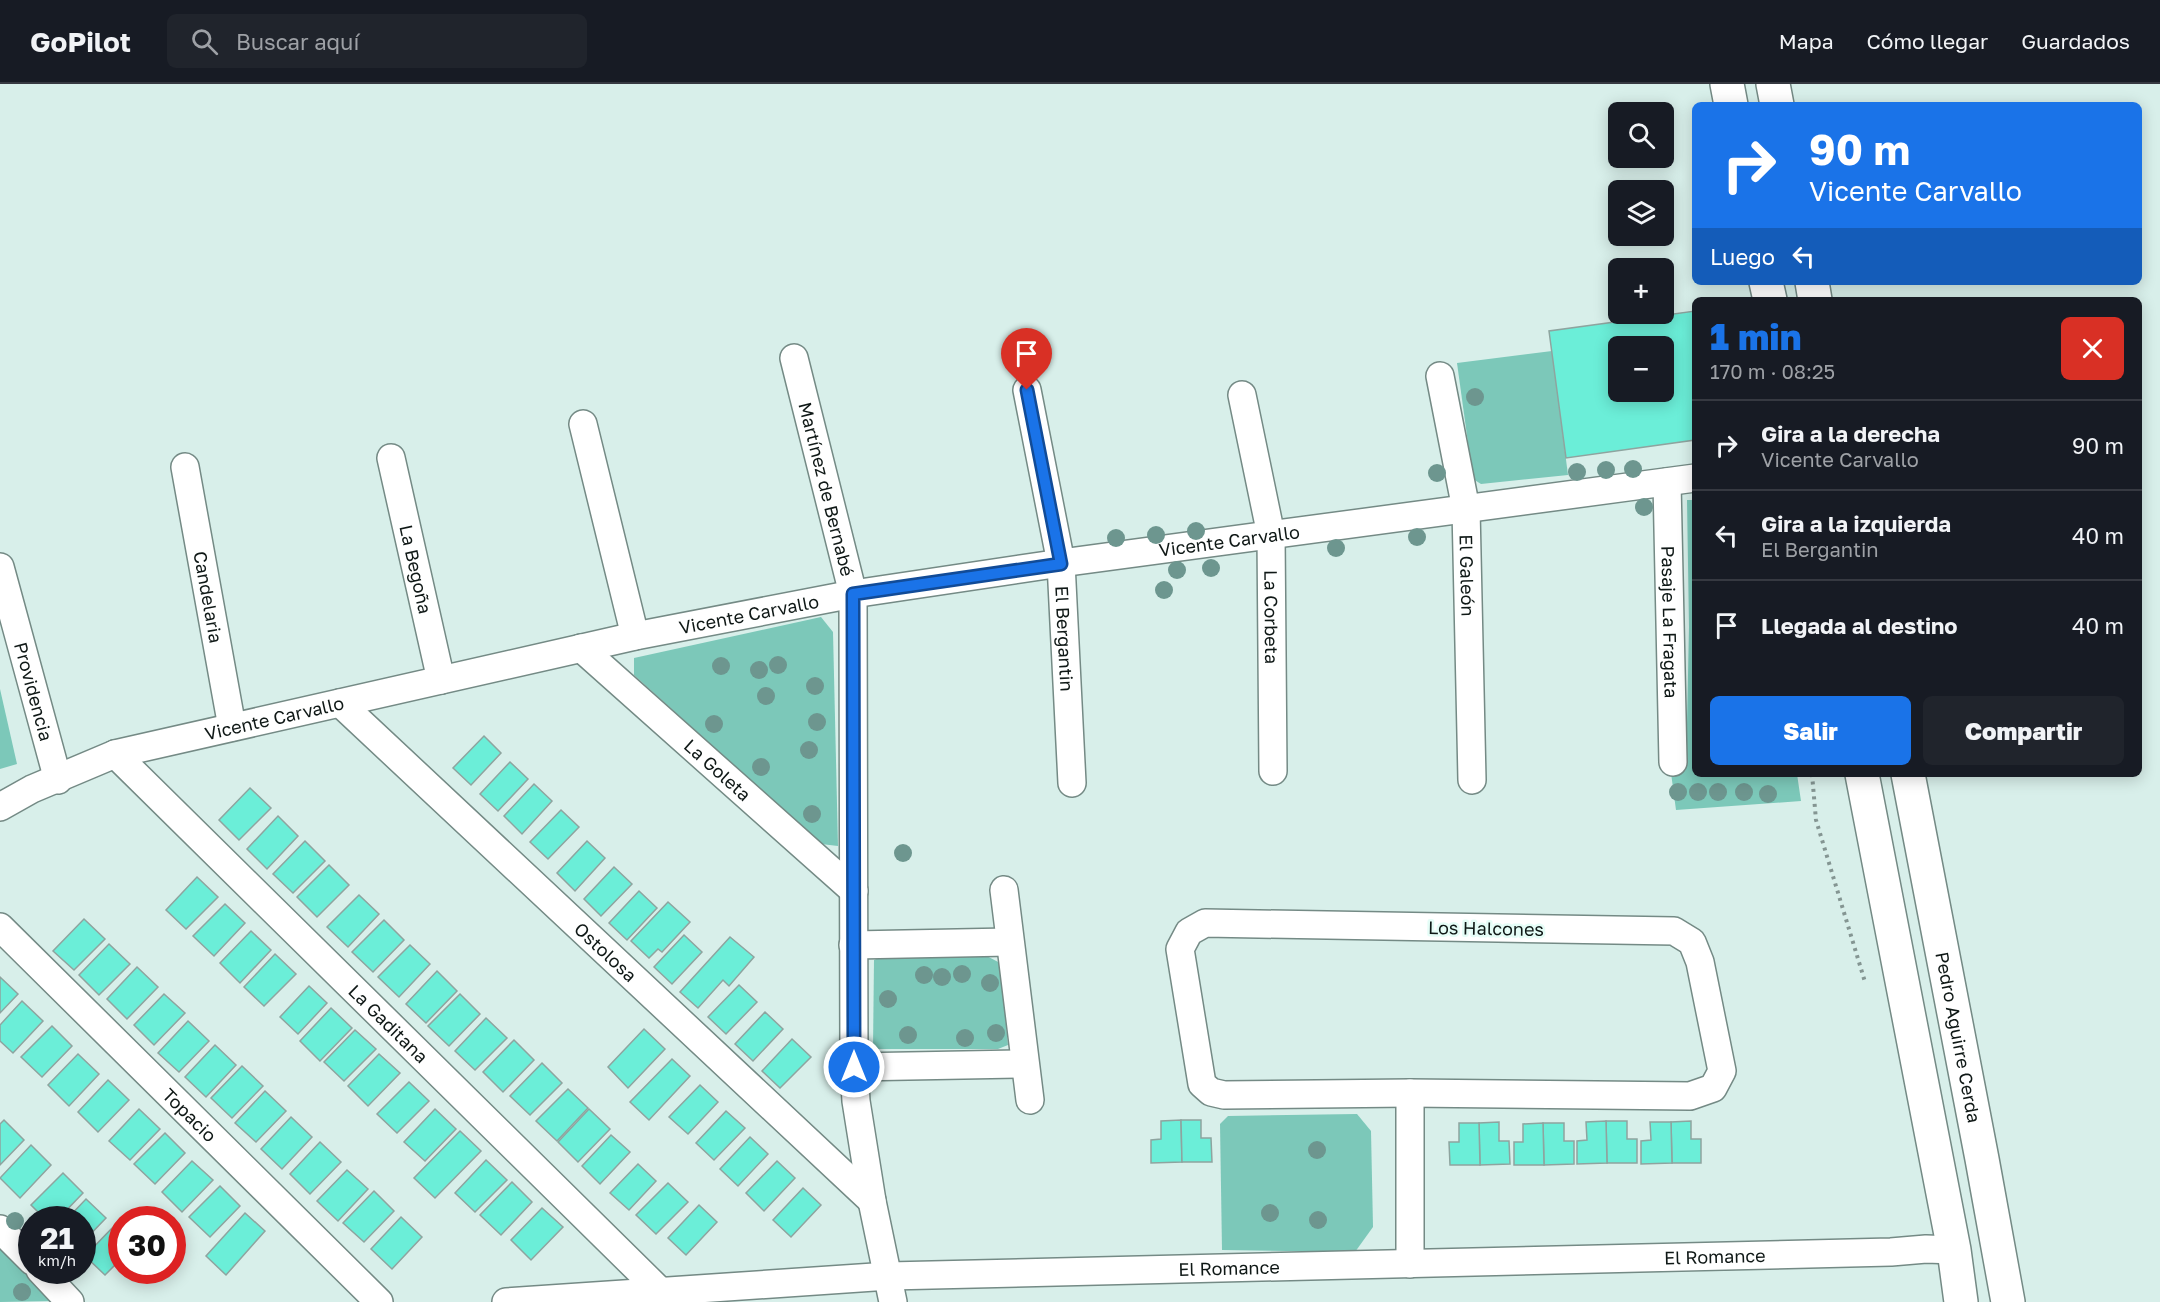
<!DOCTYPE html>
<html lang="es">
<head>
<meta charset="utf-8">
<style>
  body { margin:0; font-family:"Golos Text",sans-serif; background:#20242c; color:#f1f3f6; height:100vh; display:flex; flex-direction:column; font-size:22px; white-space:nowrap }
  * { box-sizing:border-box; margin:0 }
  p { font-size:20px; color:#9ea1a6 }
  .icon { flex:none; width:33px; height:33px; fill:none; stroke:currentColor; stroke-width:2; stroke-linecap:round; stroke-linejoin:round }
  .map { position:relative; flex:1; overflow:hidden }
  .panel { position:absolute; left:1692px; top:213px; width:450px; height:480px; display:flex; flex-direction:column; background:#171b24; border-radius:9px; box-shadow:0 3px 15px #0003 }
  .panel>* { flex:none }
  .top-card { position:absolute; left:1692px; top:18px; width:450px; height:183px; border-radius:9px; box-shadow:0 3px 15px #0003; background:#1a73e8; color:#fff; overflow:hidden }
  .tools { position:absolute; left:1608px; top:18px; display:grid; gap:12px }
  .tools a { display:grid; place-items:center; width:66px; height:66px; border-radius:9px; background:#171b24; box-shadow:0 3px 15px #0003; font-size:30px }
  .speed { position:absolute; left:18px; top:1122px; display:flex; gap:12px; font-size:30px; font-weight:700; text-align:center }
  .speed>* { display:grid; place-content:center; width:78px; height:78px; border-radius:50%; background:#171b24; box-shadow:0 3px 15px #0003; line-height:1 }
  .speed small { font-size:15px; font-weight:400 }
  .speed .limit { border:9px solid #d22; background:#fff; color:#111 }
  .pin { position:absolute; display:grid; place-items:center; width:51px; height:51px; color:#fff; margin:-62px -26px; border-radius:50% 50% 50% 0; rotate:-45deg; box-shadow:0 0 6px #0007 }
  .pin .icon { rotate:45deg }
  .me { position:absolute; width:66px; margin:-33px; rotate:0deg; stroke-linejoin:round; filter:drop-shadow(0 0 4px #0008) }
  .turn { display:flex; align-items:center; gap:21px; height:126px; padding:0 18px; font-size:27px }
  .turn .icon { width:78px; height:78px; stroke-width:2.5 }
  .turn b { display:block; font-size:42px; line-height:51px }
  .then { display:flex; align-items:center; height:57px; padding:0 18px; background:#0003; gap:12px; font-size:22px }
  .round { display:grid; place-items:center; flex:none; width:63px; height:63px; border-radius:9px; background:#20242c }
  .summary { display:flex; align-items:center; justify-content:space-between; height:102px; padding:0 18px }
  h1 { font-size:36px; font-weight:800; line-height:45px; color:#1a73e8 }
  .button { display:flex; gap:12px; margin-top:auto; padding:12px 18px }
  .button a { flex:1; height:69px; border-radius:9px; background:#1a73e8; color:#fff; font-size:24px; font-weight:800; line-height:69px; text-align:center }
  .button a+a { background:#20242c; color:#f1f3f6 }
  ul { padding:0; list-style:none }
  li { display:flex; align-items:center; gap:18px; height:90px; padding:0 18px; border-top:2px solid #363941 }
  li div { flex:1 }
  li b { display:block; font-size:22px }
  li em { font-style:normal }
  header { display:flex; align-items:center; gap:36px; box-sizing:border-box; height:84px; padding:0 30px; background:#171b24; border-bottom:2px solid #363941 }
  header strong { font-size:28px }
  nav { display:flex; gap:33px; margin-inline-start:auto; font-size:21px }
  .search { width:420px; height:54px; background:#20242c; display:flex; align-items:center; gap:15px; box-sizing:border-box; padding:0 21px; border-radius:9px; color:#9ea1a6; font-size:22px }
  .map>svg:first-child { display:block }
  .green { fill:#7cc8b9 }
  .building { fill:#6beed8; stroke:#8ea49f; stroke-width:1.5; fill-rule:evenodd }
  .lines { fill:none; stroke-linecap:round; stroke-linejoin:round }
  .street-casing { stroke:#748a85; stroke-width:30 }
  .highway-casing { stroke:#748a85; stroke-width:36 }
  .path { stroke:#849592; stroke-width:4; stroke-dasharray:3 4.5; stroke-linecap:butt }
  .street { stroke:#fff; stroke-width:27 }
  .highway { stroke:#fff; stroke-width:33 }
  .tree { fill:#6d968f }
  .route-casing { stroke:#114b97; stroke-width:15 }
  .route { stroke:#1a73e8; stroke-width:10 }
  .labels { text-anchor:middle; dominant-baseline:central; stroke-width:5; stroke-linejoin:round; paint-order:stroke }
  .street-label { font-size:18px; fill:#0f1816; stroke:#e5fdf7 }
</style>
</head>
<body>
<header>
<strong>GoPilot</strong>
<div class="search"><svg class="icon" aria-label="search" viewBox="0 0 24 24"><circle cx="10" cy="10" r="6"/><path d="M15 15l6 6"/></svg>Buscar aquí</div>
<nav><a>Mapa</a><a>Cómo llegar</a><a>Guardados</a></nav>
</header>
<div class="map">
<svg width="2160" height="1218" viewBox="0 0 2160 1218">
  <rect width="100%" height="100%" fill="#d8efea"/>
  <g class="green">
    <polygon points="1552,267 1568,391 1481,400 1473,395 1457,279"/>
    <polygon points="1687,416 1695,416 1695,690 1797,690 1801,717 1676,726 1671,689 1686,686 1689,543"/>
    <polygon points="821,533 833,548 838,762 821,760 634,591 634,574"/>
    <polygon points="0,605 17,680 0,685"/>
    <polygon points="890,869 983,870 1000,879 1008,961 998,965 873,965 874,876"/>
    <polygon points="1357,1030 1371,1047 1373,1143 1355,1168 1222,1166 1220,1040 1228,1032"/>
    <polygon points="0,1154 53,1217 0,1218"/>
  </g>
  <g class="building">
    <path d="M1695,227V356L1566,374L1549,247ZM1618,262H1664V308H1618Z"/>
    <polygon points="484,652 501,669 471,701 453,684"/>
    <polygon points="510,678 528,695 498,727 480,710"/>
    <polygon points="534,700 552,717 522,750 504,732"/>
    <polygon points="250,704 271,724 239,756 219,736"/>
    <polygon points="561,726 579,743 548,775 530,758"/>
    <polygon points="278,732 298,752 267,785 247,765"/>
    <polygon points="305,757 325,777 293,809 273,790"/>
    <polygon points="587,757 605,774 575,807 557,789"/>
    <polygon points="329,781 349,801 317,833 297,813"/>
    <polygon points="614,783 632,800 601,832 584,815"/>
    <polygon points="197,793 218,813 186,845 166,826"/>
    <polygon points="639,807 657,824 627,856 609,839"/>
    <polygon points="359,811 379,830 348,863 327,843"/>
    <polygon points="668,818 690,838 662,868 658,865 649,874 631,857"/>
    <polygon points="225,820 245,839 214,872 193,852"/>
    <polygon points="84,835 105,855 74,886 53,867"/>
    <polygon points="384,836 404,856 373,888 352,868"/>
    <polygon points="251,847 271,866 240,899 220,879"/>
    <polygon points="684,851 702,868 672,900 654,883"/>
    <polygon points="730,853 754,873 729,902 723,896 698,924 680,908"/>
    <polygon points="109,860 130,880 99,911 79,891"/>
    <polygon points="410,861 430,880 399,913 378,893"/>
    <polygon points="275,870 296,890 264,922 244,903"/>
    <polygon points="137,883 158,903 127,935 107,915"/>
    <polygon points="437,887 457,907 426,939 406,920"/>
    <polygon points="0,893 18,910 0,929"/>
    <polygon points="739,901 757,918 726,950 708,933"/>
    <polygon points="309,902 327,919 298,950 280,933"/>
    <polygon points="164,910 185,929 154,961 134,941"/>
    <polygon points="460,910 480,930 449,962 428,942"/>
    <polygon points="22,917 43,937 13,969 0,957 0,941"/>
    <polygon points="331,924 352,944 320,977 300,957"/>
    <polygon points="765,928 783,945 753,977 735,960"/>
    <polygon points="486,934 507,954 475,986 455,967"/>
    <polygon points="188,937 209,957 179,988 158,969"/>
    <polygon points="52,942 72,962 42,993 21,973"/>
    <polygon points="644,945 665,965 628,1004 608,983"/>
    <polygon points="355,946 376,965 344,997 324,978"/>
    <polygon points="792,955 811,973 780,1004 762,987"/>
    <polygon points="514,956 534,976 503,1008 483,988"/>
    <polygon points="215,961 236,981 206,1013 185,993"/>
    <polygon points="78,970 99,990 69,1022 48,1001"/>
    <polygon points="379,970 400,989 368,1022 348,1002"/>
    <polygon points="672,975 690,992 649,1036 630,1018"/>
    <polygon points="542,979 562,999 530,1031 510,1012"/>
    <polygon points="242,982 263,1002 232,1034 211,1014"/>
    <polygon points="108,996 129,1016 98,1048 78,1028"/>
    <polygon points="409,998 429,1017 397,1049 377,1030"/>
    <polygon points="700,1001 718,1018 688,1050 669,1033"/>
    <polygon points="568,1005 588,1024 557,1057 536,1037"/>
    <polygon points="265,1007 286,1027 256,1058 235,1039"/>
    <polygon points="139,1025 160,1045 130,1076 109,1057"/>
    <polygon points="435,1025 456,1045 425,1077 404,1058"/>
    <polygon points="589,1025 610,1045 578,1078 558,1058"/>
    <polygon points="726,1027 745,1044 714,1076 696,1059"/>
    <polygon points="291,1033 312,1053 282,1085 261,1065"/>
    <polygon points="4,1036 24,1056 0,1081 0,1040"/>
    <polygon points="1181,1036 1182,1078 1151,1079 1151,1056 1161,1055 1161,1037"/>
    <polygon points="1181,1036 1201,1036 1201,1054 1211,1054 1212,1078 1182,1078"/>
    <polygon points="1606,1037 1627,1037 1627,1055 1637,1055 1637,1079 1607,1079"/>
    <polygon points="1606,1037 1607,1079 1577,1080 1577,1057 1587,1056 1586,1038"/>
    <polygon points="1691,1037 1691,1055 1701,1055 1701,1079 1672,1079 1671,1038"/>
    <polygon points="1499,1038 1499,1057 1509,1057 1510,1080 1480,1081 1479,1039"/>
    <polygon points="1650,1038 1671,1038 1672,1079 1641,1080 1641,1057 1651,1056"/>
    <polygon points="1459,1039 1479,1039 1480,1081 1450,1081 1449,1058 1459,1058"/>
    <polygon points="1543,1039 1564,1039 1564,1057 1574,1057 1574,1080 1544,1081"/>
    <polygon points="1543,1039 1544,1081 1514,1081 1514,1058 1523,1058 1523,1040"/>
    <polygon points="460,1047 481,1067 435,1114 414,1094"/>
    <polygon points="165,1049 185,1069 155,1100 134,1080"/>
    <polygon points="611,1051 630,1068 600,1100 582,1082"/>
    <polygon points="750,1053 768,1070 738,1102 720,1085"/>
    <polygon points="320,1058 341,1078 310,1110 290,1090"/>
    <polygon points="31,1061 51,1081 20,1114 0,1094"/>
    <polygon points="486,1076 507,1096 475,1128 455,1109"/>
    <polygon points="192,1077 213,1096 182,1128 162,1108"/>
    <polygon points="777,1077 795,1094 764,1127 746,1109"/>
    <polygon points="638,1080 656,1097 629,1126 610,1109"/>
    <polygon points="347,1086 368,1105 338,1137 317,1117"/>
    <polygon points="63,1089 83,1109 57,1136 46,1136 31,1121"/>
    <polygon points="512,1098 532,1118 501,1151 480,1131"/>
    <polygon points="668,1099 688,1118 656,1150 636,1131"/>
    <polygon points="220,1102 240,1122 210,1153 189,1133"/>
    <polygon points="803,1104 821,1121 791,1153 773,1136"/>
    <polygon points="374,1107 394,1127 364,1158 343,1139"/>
    <polygon points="86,1115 106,1134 82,1159 82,1136 66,1136"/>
    <polygon points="699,1121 717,1138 686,1171 668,1154"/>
    <polygon points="542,1124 563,1143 531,1176 511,1156"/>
    <polygon points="245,1129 265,1147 226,1191 206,1172"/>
    <polygon points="401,1133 422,1153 392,1185 371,1165"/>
    <polygon points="116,1140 122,1145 122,1174 105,1191 85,1172"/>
  </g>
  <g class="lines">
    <defs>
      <g id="street">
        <path id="s1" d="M794,274L853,510L854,983L856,1017L872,1117L893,1218"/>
        <path id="s2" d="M1440,292L1466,425L1472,696"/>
        <path id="s3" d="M1027,306L1061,479L1072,699"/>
        <path id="s4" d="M1242,311L1271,451L1273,687"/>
        <polyline points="583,340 635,552"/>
        <path id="s5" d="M391,374L441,596"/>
        <path id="s6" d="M185,383L232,643"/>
        <path id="s7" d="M1667,398L1673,678"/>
        <path id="s8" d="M0,483L58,696"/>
        <path id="s9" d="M581,564L854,807"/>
        <path id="s10" d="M340,619L872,1117"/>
        <path id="s11" d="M115,670L661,1208"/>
        <path id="s12" d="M0,723L32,705L115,670L635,552L853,510L1061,479L1695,394"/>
        <polyline points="1004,806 1030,1016"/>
        <polygon points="1205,839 1674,847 1692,858 1700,878 1722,987 1713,1004 1690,1012 1410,1009 1224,1011 1211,1008 1202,1000 1180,865 1189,848"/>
        <path id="s13" d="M0,843L379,1218"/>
        <polyline points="853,861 1009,858"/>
        <polyline points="854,983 1024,980"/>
        <polyline points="1410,1009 1410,1180"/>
        <polyline points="0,1145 32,1177"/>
        <polyline points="40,1186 70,1218"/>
        <path id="s14" d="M506,1218L889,1192L1891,1168L1926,1165L1954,1166"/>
      </g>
      <g id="highway">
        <polyline points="1727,0 1731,21"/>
        <polyline points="1773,0 1777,21"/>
        <polyline points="1766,198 1770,216"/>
        <polyline points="1812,198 1815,216"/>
        <polyline points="1862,690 1954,1166 1961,1218"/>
        <path id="s15" d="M1908,690L1982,1075L2008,1218"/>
      </g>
    </defs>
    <use href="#street" class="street-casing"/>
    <use href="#highway" class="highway-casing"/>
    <polyline class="path" points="1812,690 1816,736 1865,898"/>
    <use href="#street" class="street"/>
    <use href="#highway" class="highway"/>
  </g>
  <g class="tree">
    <circle cx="1475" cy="313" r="9"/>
    <circle cx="1633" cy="385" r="9"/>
    <circle cx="1606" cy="386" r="9"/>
    <circle cx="1577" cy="388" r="9"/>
    <circle cx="1437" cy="389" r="9"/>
    <circle cx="1644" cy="423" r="9"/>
    <circle cx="1196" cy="447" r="9"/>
    <circle cx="1156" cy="451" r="9"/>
    <circle cx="1417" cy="453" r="9"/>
    <circle cx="1116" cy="454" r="9"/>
    <circle cx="1336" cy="464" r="9"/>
    <circle cx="1211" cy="484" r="9"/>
    <circle cx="1177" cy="486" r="9"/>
    <circle cx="1164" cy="506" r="9"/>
    <circle cx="778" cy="581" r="9"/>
    <circle cx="721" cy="582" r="9"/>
    <circle cx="759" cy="586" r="9"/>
    <circle cx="815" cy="602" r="9"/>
    <circle cx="766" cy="612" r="9"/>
    <circle cx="817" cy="638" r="9"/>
    <circle cx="714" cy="640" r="9"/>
    <circle cx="809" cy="666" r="9"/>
    <circle cx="761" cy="683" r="9"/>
    <circle cx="1678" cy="708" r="9"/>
    <circle cx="1698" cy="708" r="9"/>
    <circle cx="1718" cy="708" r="9"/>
    <circle cx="1744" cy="708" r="9"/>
    <circle cx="1768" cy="710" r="9"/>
    <circle cx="812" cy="730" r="9"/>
    <circle cx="903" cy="769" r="9"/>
    <circle cx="962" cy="890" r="9"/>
    <circle cx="924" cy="891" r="9"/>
    <circle cx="942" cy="893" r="9"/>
    <circle cx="990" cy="899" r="9"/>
    <circle cx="888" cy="915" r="9"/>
    <circle cx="996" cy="949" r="9"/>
    <circle cx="908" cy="951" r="9"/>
    <circle cx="965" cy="954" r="9"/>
    <circle cx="1317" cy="1066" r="9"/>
    <circle cx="1270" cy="1129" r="9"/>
    <circle cx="1318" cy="1136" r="9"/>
    <circle cx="15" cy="1137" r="9"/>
    <circle cx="22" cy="1208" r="9"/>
  </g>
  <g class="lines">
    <defs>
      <polyline id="route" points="854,983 853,510 1061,480 1027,306"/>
    </defs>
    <use href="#route" class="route-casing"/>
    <use href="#route" class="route"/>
  </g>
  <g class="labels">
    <g class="street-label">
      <text stroke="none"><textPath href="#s1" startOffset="135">Martínez de Bernabé</textPath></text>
      <text stroke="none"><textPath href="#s12" startOffset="1262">Vicente Carvallo</textPath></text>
      <text stroke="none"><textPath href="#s5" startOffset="114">La Begoña</textPath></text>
      <text stroke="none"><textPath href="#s2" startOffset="202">El Galeón</textPath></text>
      <text stroke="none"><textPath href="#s6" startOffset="132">Candelaria</textPath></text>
      <text stroke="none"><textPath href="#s12" startOffset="776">Vicente Carvallo</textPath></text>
      <text stroke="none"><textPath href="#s4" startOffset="225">La Corbeta</textPath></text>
      <text stroke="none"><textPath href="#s7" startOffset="140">Pasaje La Fragata</textPath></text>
      <text stroke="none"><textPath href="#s3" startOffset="252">El Bergantin</textPath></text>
      <text stroke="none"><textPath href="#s8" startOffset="129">Providencia</textPath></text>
      <text stroke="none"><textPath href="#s12" startOffset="290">Vicente Carvallo</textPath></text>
      <text stroke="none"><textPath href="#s9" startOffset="183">La Goleta</textPath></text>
      <text transform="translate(1486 844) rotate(1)">Los Halcones</text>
      <text stroke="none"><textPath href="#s10" startOffset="364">Ostolosa</textPath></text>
      <text stroke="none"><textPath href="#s11" startOffset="384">La Gaditana</textPath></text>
      <text stroke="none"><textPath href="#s15" startOffset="268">Pedro Aguirre Cerda</textPath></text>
      <text stroke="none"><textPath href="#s13" startOffset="267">Topacio</textPath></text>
      <text stroke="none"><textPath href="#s14" startOffset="1210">El Romance</textPath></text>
      <text stroke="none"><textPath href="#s14" startOffset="724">El Romance</textPath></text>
    </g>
  </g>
</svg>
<div class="tools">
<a><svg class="icon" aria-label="search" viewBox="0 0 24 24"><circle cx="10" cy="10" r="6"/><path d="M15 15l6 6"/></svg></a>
<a><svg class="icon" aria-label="layers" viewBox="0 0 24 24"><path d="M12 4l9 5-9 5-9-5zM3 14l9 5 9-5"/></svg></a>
<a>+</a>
<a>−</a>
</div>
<div class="speed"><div>21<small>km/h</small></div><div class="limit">30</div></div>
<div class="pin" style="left:1027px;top:306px;background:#d93025"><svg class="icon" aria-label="arrive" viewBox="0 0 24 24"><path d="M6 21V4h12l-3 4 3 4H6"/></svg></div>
<svg class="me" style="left:854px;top:983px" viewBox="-20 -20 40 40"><circle r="17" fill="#1a73e8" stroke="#fff" stroke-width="3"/><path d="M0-11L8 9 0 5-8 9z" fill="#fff"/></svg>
<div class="top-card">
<div class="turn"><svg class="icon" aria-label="right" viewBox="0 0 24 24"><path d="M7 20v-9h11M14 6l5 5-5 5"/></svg><div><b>90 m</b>Vicente Carvallo</div></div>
<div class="then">Luego<svg class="icon" aria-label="left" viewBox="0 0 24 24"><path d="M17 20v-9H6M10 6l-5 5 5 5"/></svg></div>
</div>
<section class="panel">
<div class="summary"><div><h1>1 min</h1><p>170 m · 08:25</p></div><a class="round" style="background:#d93025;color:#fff"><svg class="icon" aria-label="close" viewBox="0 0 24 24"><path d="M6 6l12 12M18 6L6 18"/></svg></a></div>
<ul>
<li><svg class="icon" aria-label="right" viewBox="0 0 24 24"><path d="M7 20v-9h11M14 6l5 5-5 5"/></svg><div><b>Gira a la derecha</b><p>Vicente Carvallo</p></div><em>90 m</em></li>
<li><svg class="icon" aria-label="left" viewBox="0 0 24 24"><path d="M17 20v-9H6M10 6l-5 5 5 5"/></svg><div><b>Gira a la izquierda</b><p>El Bergantin</p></div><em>40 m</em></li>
<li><svg class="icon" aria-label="arrive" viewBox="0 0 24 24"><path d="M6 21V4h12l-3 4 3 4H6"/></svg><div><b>Llegada al destino</b></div><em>40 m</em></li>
</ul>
<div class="button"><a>Salir</a><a>Compartir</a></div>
</section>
</div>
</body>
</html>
